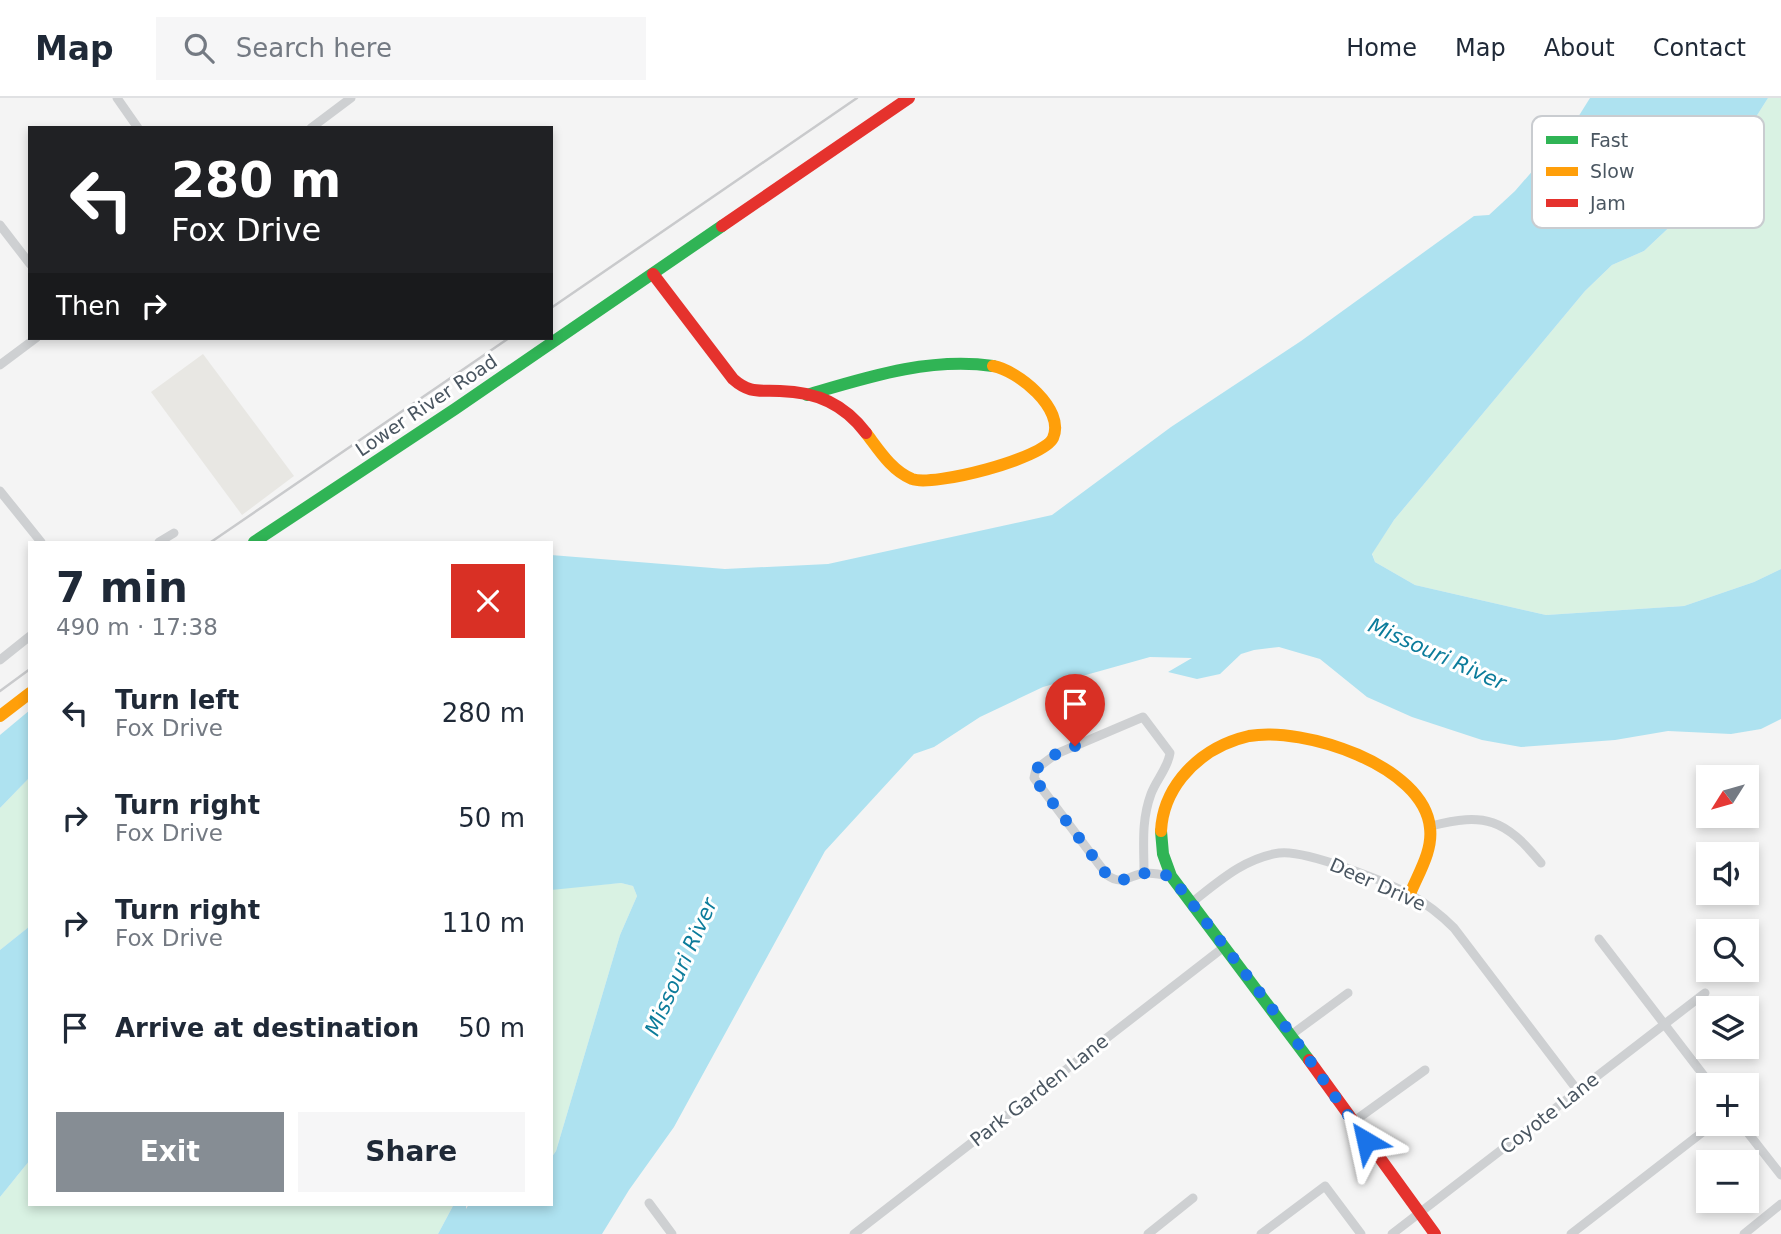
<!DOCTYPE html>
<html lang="en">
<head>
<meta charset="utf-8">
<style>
  body { margin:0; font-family:"DejaVu Sans",sans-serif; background:#f6f6f7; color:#1f2937; height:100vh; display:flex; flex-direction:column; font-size:26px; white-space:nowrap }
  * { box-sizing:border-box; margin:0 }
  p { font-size:23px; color:#747a83 }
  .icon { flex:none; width:38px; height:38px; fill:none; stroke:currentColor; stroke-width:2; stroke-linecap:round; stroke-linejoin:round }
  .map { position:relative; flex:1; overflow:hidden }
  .panel { position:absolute; left:28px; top:443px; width:525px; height:665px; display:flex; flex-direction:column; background:#fff; border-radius:0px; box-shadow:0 4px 10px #0003 }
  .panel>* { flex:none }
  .top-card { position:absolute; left:28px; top:28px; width:525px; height:214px; border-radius:0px; box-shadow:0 4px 10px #0003; background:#202124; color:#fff; overflow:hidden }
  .needle { width:46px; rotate:233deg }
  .tools { position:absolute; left:1696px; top:667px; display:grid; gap:14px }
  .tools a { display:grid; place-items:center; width:63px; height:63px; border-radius:0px; background:#fff; box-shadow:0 4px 10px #0003; font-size:35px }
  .pin { position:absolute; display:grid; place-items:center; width:60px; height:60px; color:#fff; margin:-72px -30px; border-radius:50% 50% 50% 0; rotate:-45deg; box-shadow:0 0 7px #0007 }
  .pin .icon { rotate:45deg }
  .me { position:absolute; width:77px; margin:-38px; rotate:324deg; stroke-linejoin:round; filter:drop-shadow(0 0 5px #0008) }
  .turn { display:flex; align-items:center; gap:24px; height:147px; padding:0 28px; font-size:32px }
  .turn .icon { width:91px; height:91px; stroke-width:2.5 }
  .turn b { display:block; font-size:49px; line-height:60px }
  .then { display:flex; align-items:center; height:66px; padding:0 28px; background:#0003; gap:14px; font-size:26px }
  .round { display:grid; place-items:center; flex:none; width:74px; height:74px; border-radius:0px; background:#f6f6f7 }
  .overview { display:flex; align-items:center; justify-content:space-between; height:119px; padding:0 28px }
  h1 { font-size:42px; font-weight:800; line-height:52px }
  .action { display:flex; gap:14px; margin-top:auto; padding:14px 28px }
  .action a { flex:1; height:80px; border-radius:0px; background:#868d94; color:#fff; font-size:28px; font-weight:800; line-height:80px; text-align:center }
  .action a+a { background:#f6f6f7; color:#1f2937 }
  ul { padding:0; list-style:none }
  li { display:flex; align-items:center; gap:21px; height:105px; padding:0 28px }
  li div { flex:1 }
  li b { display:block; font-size:26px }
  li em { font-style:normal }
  header { display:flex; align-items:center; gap:42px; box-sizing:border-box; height:98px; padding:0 35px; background:#fff; border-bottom:2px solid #e0e1e3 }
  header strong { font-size:33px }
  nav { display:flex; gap:38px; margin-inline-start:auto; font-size:24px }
  .search { width:490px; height:63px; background:#f6f6f7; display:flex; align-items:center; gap:18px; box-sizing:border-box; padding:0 24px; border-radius:0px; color:#747a83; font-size:26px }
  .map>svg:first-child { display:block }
  .commercial { fill:#e8e7e3 }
  .green { fill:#d9f2e3 }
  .water { fill:#aee2f0 }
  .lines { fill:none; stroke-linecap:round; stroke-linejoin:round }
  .street { stroke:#ced0d2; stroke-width:9 }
  .fast { stroke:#30b455; stroke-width:12 }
  .slow { stroke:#ff9f0a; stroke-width:12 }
  .jam { stroke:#e5322d; stroke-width:12 }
  .rail { stroke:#c9cacc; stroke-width:2.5 }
  .route { stroke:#1a73e8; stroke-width:12; stroke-dasharray:0 21.6 }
  .labels { text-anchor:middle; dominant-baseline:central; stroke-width:6; stroke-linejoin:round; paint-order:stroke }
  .street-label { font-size:19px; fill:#4a5661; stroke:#fff }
  .water-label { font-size:21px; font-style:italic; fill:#0c7c9b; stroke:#fff }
  .key { fill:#fff; stroke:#c9ccd0; stroke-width:2 }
  .key-label { font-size:19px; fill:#4a5661 }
</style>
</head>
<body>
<header>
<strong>Map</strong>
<div class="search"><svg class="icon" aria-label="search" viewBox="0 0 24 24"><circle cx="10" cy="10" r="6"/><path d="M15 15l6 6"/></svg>Search here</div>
<nav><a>Home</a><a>Map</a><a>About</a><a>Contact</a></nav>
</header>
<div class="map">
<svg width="1781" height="1136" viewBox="0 0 1781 1136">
  <rect width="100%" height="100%" fill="#f4f4f4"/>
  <polygon class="commercial" points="203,256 294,378 242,417 151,294"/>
  <g class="green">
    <polygon points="1768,0 1781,0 1781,471 1754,484 1684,508 1546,517 1415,487 1375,464 1372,455 1394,422 1585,193 1612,167 1644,153 1711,90"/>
    <polygon points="30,679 30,828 0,852 0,710"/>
    <polygon points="621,785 633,788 637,798 620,837 556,1053 551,1060 551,792 557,790"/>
    <polygon points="30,1062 30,1106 454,1106 438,1136 0,1136 0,1099"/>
  </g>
  <g class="water">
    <polygon points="1590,0 1768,0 1711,90 1644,153 1612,167 1585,193 1394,422 1372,456 1375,464 1415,487 1546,517 1684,508 1754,484 1781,471 1781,621 1761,631 1731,636 1668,633 1615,642 1521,649 1482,642 1412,619 1367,599 1320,561 1279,549 1254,552 1241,556 1220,576 1197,581 1168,574 1192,560 1150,559 1043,589 980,619 934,649 914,656 825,753 674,1029 629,1092 602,1136 438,1136 454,1106 466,1106 466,1111 469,1106 502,1106 504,1108 507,1106 551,1106 551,1060 556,1053 620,837 637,798 633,788 621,785 551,792 551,457 725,471 828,466 1052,417 1171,329 1301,243 1474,118 1489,117 1515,93 1575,24"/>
    <polygon points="30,612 30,679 0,710 0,637"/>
    <polygon points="30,828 30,1062 0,1099 0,852"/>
  </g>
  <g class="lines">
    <g class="street">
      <polyline points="117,0 138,30"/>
      <polyline points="311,30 351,0"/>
      <polyline points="0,127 30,166"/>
      <polyline points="0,267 36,240"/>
      <polyline points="0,393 41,444"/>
      <polyline points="159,444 174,435"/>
      <polyline points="0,562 30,538"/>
      <path d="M1431,728C1485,714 1505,721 1541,765"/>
      <path d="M1144,775C1144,748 1141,723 1151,696C1156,682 1168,670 1170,655L1143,619L1056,656L1036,671L1034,680L1107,777C1123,789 1130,776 1146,775C1154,775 1163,777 1171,778"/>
      <path d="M1191,805C1218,784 1244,760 1279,755C1305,751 1387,784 1411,797C1427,806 1441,817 1454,830L1578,993"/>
      <polyline points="1599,841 1711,987"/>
      <polyline points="1291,937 1348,895"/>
      <polyline points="1353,1024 1425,972"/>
      <polyline points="1741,1026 1781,1077"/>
      <polyline points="649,1105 672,1136"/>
      <polyline points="854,1136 1224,849"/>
      <polyline points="1148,1136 1193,1100"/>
      <polyline points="1261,1136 1325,1088 1361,1136"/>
      <polyline points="1392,1136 1705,895"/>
      <polyline points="1571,1136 1713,1026"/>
      <polyline points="1744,1136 1781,1106"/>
    </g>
    <g class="fast">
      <path d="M807,297C868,279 929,259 993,268"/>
      <polyline points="254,444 455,311 722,128"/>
      <polyline points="1161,733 1163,756 1171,778 1309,962"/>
    </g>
    <g class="slow">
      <path d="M866,335C879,352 891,372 912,381C933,389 1043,361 1053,340C1066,311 1017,272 993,268"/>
      <polyline points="0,618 30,595"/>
      <path d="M1161,733C1162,713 1170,694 1182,679C1199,658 1223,644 1249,638C1303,628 1424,667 1430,730C1433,753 1418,776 1410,796"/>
    </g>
    <g class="jam">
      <polyline points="722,128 909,0"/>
      <path d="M653,176L733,281C750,296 759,292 780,293C817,294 844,306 866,335"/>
      <polyline points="1309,962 1435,1136"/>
    </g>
    <g class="rail">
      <polyline points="551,210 857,0"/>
      <polyline points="211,444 509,240"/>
      <polyline points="0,593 30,571"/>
    </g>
  </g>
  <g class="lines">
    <path class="route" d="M1075,648L1056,656L1036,671L1034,680L1107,777C1123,789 1130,776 1146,775C1154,775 1163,777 1171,778L1292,937L1366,1043"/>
  </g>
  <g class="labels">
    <g class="street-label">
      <text transform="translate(426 307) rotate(-34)">Lower River Road</text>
      <text transform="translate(1378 786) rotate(24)">Deer Drive</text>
      <text transform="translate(1039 992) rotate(-38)">Park Garden Lane</text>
      <text transform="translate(1549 1015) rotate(-38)">Coyote Lane</text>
    </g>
    <g class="water-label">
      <text transform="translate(1437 556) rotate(24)">Missouri River</text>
      <text transform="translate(681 869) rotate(-66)">Missouri River</text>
    </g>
  </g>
  <rect x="1532" y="18" width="232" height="112" rx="10" class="key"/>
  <rect x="1546" y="38" width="32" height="8" fill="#30b455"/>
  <rect x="1546" y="69" width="32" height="9" fill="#ff9f0a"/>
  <rect x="1546" y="101" width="32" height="8" fill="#e5322d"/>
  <g class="key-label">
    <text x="1590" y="49">Fast</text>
    <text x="1590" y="80">Slow</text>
    <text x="1590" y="112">Jam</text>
  </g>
</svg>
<div class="tools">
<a><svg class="needle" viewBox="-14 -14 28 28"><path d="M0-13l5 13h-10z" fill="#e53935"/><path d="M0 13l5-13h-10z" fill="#747a83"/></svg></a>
<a><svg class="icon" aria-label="sound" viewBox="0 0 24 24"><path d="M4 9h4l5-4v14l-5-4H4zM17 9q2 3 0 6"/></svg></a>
<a><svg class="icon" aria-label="search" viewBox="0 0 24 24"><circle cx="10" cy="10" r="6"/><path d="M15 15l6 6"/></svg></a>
<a><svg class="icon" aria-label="layers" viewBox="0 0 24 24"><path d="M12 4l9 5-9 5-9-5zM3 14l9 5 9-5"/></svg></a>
<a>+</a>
<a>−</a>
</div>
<div class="pin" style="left:1075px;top:648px;background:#d93025"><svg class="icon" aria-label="arrive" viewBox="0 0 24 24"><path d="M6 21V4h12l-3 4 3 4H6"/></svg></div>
<svg class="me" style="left:1366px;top:1043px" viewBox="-20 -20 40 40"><path d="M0-17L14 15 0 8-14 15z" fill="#1a73e8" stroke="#fff" stroke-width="4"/></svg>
<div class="top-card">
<div class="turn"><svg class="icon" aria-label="left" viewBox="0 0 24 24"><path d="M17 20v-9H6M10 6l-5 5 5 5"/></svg><div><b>280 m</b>Fox Drive</div></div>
<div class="then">Then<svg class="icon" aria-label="right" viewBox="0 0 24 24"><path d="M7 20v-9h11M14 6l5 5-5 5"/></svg></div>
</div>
<section class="panel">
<div class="overview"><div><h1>7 min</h1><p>490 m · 17:38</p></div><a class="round" style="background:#d93025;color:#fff"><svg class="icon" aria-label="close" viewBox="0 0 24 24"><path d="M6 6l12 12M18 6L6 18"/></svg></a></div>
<ul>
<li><svg class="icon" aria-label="left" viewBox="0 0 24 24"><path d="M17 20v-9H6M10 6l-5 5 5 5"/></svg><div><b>Turn left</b><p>Fox Drive</p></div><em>280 m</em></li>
<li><svg class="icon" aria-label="right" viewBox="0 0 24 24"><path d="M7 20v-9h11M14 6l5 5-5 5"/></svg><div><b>Turn right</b><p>Fox Drive</p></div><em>50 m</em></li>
<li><svg class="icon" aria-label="right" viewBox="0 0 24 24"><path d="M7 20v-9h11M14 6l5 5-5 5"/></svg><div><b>Turn right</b><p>Fox Drive</p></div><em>110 m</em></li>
<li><svg class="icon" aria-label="arrive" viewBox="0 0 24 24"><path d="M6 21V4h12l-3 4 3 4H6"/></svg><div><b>Arrive at destination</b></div><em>50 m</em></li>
</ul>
<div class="action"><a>Exit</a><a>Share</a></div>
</section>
</div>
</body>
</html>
